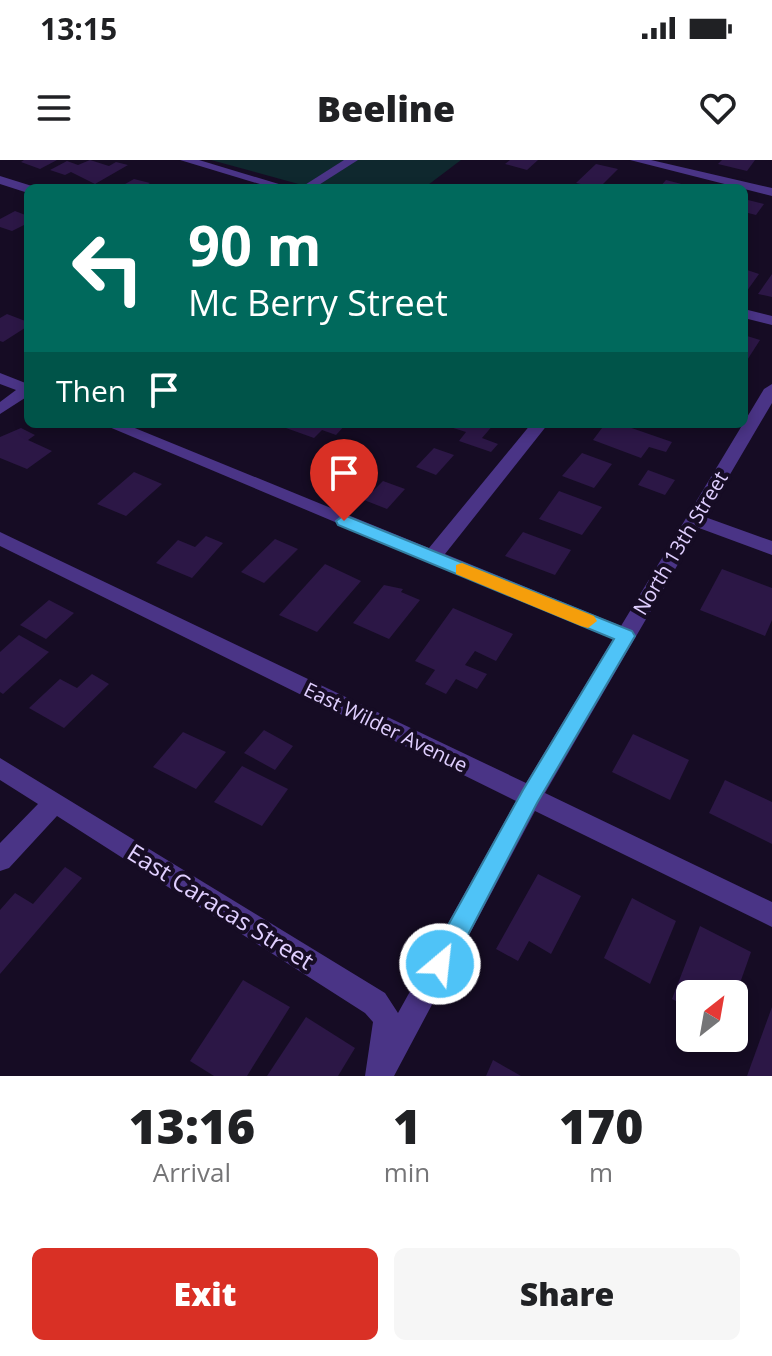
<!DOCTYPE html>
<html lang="en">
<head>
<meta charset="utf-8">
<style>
  body { margin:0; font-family:"Open Sans",sans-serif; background:#f6f6f6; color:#202124; height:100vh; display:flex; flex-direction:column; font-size:30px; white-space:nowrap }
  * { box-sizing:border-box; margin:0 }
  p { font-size:26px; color:#757577 }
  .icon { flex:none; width:44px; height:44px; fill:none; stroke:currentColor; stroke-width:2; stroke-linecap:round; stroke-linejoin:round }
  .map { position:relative; height:916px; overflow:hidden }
  .details { display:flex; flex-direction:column; background:#fff; flex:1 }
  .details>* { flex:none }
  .top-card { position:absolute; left:24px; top:24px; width:724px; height:244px; border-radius:12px; box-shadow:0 4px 12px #0003; background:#00695c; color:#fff; overflow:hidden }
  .needle { width:52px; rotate:31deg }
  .controls { position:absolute; left:676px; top:820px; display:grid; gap:16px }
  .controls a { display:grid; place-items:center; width:72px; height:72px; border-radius:12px; background:#fff; box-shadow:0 4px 12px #0003; font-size:40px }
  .pin { position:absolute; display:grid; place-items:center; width:68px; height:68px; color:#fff; margin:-82px -34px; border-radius:50% 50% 50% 0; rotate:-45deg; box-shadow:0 0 8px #0007 }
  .pin .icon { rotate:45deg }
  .me { position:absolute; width:88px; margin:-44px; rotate:28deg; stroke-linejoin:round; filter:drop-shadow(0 0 6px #0008) }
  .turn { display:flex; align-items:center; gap:28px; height:168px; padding:0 32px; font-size:36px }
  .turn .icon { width:104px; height:104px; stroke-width:2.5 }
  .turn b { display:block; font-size:56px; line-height:68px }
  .then { display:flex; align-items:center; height:76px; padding:0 32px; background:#0003; gap:16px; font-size:30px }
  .eta { display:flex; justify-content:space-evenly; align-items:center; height:136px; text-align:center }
  .eta b { font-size:48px; font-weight:800; line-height:56px }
  .action { display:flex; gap:16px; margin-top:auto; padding:16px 32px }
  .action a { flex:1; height:92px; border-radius:12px; background:#d93025; color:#fff; font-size:32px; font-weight:800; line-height:92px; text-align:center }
  .action a+a { background:#f6f6f6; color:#202124 }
  .status { display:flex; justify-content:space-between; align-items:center; height:56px; padding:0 40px; background:#fff; direction:ltr }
  .status svg { height:22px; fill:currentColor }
  header { display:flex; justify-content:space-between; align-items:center; height:104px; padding:0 32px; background:#fff; font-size:36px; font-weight:800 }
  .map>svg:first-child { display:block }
  .green { fill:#0f282e }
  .building { fill:#2c1746 }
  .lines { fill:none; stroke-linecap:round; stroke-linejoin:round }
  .minor { fill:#4a3486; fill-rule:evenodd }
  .route { fill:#4fc3f7; stroke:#337fa1; stroke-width:2 }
  .slow { fill:#f59e0b }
  .labels { text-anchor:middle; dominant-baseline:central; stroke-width:8; stroke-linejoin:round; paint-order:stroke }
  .street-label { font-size:20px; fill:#e0cfff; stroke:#160c24 }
  .near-street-label { font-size:24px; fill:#e0cfff; stroke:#160c24 }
</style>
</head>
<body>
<div class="status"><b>13:15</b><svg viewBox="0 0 49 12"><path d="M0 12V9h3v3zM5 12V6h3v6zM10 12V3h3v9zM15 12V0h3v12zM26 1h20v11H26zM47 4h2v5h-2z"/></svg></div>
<header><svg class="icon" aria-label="menu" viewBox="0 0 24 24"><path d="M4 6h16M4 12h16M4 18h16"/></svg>Beeline<svg class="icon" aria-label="heart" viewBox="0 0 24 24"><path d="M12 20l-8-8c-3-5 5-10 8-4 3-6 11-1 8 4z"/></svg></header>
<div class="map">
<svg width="772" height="916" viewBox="0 0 772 916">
  <rect width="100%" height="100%" fill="#160c24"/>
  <polygon class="green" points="211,0 461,0 424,28 313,28"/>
  <g class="building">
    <polygon points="24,0 57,0 40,9 21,2"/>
    <polygon points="90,0 109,6 116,2 128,5 95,24 71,12 65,15 50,10 67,1 78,5"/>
    <polygon points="510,0 538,0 527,10 505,4"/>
    <polygon points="722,0 755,0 747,11 718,4"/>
    <polygon points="596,4 618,9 599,28 576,23"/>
    <polygon points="134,19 150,23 141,28 118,28"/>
    <polygon points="666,20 693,27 693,28 659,28"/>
    <polygon points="744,39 764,44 756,55 744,52"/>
    <polygon points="15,51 28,56 28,63 12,71 0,67 0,59"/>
    <polygon points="744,109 759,114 744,135"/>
    <polygon points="772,114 772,137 758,134"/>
    <polygon points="7,154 28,162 28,166 3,182 0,181 0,158"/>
    <polygon points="744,175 760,180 744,205"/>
    <polygon points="291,264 346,264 336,275 322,270 314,278 286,268"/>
    <polygon points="453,264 494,264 482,278 498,284 491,292 459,281 466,272 450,267"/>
    <polygon points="605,264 620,264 672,282 666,292 649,287 641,298 593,280"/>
    <polygon points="21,268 35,275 28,280 52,291 27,309 0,298 0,277"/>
    <polygon points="434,288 454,295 436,315 416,307"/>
    <polygon points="582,293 612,304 594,328 562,316"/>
    <polygon points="648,310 675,320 665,335 638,325"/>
    <polygon points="134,312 162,324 126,356 97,344"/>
    <polygon points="383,321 405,329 387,349 364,340"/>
    <polygon points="559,331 602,347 582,375 539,359"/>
    <polygon points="523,372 571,390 555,415 505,396"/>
    <polygon points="206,376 223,383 192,418 156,403 178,380 195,387"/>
    <polygon points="275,379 298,389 264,423 241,412"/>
    <polygon points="325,404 361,421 317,472 279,455"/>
    <polygon points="722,409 772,428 772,460 765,476 700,450"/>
    <polygon points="384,425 403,429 401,432 420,440 389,479 353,463"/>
    <polygon points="49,440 74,453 46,479 20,465"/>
    <polygon points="453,448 513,474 496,501 475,491 465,505 487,514 477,529 456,519 446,534 425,524 435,510 415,501"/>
    <polygon points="19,475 49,492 3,534 0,532 0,492"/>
    <polygon points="92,514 109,524 64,568 29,548 60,519 77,528"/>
    <polygon points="264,570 293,586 275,610 244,593"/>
    <polygon points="183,572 226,592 196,629 153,607"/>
    <polygon points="633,574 689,600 670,640 612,612"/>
    <polygon points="242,606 288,629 262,666 214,642"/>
    <polygon points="725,620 772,642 772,684 709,653"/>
    <polygon points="65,707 82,718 0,814 0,750 15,733 33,744"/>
    <polygon points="538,714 581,736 551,794 529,781 518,801 496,789"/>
    <polygon points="632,738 676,761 650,824 604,798"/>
    <polygon points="700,766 751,792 734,840 734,834 690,834 690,848 672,839"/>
    <polygon points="243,820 290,847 247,916 214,916 190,901"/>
    <polygon points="772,847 772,916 747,916"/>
    <polygon points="306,857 355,888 338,916 267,916"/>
    <polygon points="493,900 521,916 486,916"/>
  </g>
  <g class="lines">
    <g class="minor">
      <polygon points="180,0 199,0 292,28 273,28"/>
      <polygon points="344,0 358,0 314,28 300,28"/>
      <polygon points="630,0 651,0 772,28 772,36"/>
      <polygon points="0,16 32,26 33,28 28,28 28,33 0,24"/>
      <polygon points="744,149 772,156 772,165 744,158"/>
      <polygon points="0,213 28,224 28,236 0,254 0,242 16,230 0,224"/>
      <polygon points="772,224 772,243 705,357 772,381 772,395 699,368 545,633 772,742 772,767 535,651 394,916 365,916 373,862 365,853 57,656 9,708 0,711 0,683 38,644 0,620 0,598 385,833 398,853 516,641 0,386 0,372 526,623 613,479 102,264 125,264 429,388 531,264 548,264 445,394 621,466 764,229"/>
    </g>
  </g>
  <polygon class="route" points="344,355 632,471 635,476 537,643 448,813 440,816 431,813 428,804 431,796 523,630 614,479 338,365 336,361"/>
  <polygon class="slow" points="462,403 594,456 597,461 588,468 581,466 456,414 456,405"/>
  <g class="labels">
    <g class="street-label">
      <text transform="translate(680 383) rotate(-59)">North 13th Street</text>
      <text transform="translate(386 567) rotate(26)">East Wilder Avenue</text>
    </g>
    <g class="near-street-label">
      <text transform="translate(221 746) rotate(32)">East Caracas Street</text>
    </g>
  </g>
</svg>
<div class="controls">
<a><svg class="needle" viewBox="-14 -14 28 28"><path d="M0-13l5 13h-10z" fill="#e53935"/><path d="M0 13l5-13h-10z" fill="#757577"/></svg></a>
</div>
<div class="pin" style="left:344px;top:361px;background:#d93025"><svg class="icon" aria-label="arrive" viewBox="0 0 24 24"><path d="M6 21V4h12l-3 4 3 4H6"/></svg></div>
<svg class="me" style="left:440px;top:804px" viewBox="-20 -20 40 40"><circle r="17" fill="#4fc3f7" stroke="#fff" stroke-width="3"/><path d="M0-11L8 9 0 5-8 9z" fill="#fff"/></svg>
<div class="top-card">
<div class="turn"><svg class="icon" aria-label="left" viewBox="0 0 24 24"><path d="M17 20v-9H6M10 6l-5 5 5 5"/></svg><div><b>90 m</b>Mc Berry Street</div></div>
<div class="then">Then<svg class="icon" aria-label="arrive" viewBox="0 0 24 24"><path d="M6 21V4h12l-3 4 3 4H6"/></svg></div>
</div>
</div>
<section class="details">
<div class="eta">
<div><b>13:16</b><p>Arrival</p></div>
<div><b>1</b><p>min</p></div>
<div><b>170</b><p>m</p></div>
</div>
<div class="action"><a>Exit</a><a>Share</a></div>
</section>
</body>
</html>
